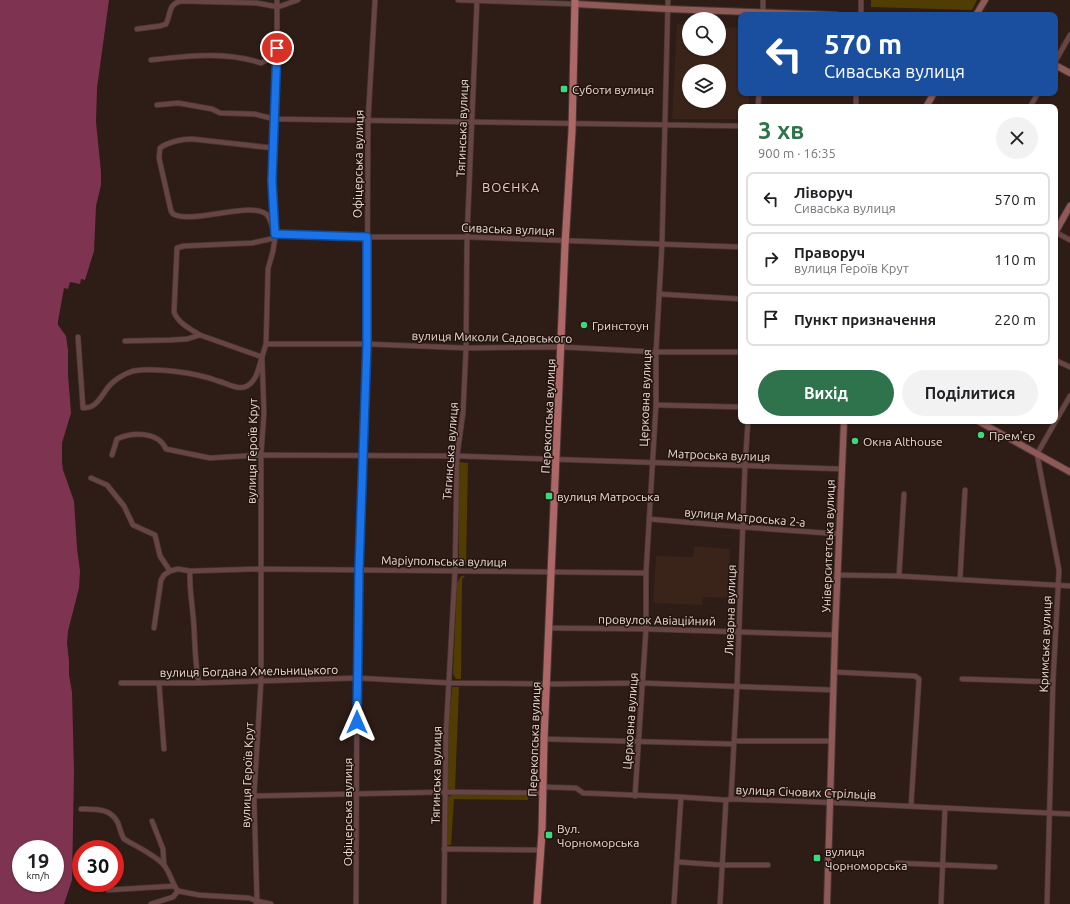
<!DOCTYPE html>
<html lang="uk">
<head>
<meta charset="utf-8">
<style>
  body { margin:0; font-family:Ubuntu,sans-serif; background:#f2f2f2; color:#202124; height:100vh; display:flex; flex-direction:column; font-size:15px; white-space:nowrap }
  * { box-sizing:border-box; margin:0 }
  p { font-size:13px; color:#757577 }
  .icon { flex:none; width:22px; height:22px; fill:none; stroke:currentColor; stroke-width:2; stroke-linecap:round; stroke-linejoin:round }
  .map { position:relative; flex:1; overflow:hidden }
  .drawer { position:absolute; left:738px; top:104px; width:320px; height:320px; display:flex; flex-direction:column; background:#fff; border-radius:8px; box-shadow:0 1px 3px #0004 }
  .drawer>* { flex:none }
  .banner { position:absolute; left:738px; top:12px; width:320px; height:84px; border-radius:8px; box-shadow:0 1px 3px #0004; background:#1a4fa0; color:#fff; overflow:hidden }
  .fabs { position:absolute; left:682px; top:12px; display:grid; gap:8px }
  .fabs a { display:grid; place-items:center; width:44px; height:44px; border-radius:50%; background:#fff; box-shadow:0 1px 3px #0004; font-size:20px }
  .speed { position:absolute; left:12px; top:840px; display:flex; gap:8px; font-size:20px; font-weight:700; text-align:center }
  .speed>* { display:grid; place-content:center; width:52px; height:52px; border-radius:50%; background:#fff; box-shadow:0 1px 3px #0004; line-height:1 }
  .speed small { font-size:10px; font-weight:400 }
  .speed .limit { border:6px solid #d22; background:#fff; color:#111 }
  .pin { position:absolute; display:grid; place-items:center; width:34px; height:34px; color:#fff; margin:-17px; border:2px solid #fff; border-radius:50%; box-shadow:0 1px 4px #0007 }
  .me { position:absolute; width:44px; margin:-22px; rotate:0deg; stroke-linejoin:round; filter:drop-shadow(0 0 3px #0008) }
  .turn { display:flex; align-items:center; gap:14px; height:84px; padding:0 20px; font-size:18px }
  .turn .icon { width:52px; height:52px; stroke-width:2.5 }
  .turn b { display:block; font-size:28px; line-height:34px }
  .round { display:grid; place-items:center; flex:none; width:42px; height:42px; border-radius:21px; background:#f2f2f2 }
  .head { display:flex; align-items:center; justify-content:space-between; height:68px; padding:0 20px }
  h1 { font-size:24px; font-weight:700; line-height:30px; color:#2e734c }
  .action { display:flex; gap:8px; margin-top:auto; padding:8px 20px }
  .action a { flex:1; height:46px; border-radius:24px; background:#2e734c; color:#fff; font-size:16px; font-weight:700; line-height:46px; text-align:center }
  .action a+a { background:#f2f2f2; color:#202124 }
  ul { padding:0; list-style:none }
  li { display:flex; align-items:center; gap:12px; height:54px; margin:0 8px 6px; padding:0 12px; border:2px solid #e0e0e0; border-radius:8px }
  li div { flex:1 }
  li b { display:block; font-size:15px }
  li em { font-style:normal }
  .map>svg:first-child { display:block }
  .built { fill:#3a2319; fill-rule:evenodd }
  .green { fill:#513d01 }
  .water { fill:#7e3450; fill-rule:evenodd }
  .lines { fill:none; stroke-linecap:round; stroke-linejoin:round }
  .street-casing { stroke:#483831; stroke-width:6 }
  .secondary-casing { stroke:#483831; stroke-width:8 }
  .primary-casing { stroke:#483831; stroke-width:9 }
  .street { stroke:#684545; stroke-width:4.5 }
  .secondary { stroke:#8f5958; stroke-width:6 }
  .primary { stroke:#ad6766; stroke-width:7 }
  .route-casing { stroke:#114b97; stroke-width:10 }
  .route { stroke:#1a73e8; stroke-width:7 }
  .poi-dot { fill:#3fd77d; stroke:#24130d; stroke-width:1.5 }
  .labels { text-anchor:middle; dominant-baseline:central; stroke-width:3; stroke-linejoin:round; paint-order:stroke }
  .poi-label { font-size:12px; fill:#e8dcd7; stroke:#24130d; text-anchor:start }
  .street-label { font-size:12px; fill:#e8dcd7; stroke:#24130d }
  .neighbourhood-label { font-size:13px; letter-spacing:1px; fill:#e2cac1; stroke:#24130d }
</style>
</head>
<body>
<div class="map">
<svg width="1070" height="904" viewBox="0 0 1070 904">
  <rect width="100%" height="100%" fill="#2e1d16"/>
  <g class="built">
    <path d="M677,24L689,25V49H719V27L741,28V93H749V107H741V119H672ZM689,71H719V101H689Z"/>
    <polygon points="694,546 730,549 728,598 703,597 702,605 653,603 656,556 693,557"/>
  </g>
  <g class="green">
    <polygon points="871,0 977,0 972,10 871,7"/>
    <polygon points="459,462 468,463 466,565 459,565"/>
    <polygon points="461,576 465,576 462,579 461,679 456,679 453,674 457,583"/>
    <polygon points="452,687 459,687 455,789 448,789 448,732"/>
    <polygon points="453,795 528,795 528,800 454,799 451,845 446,845 447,799 449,796"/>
  </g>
  <path class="water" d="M0,0H109L97,88L96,122L101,172V185L96,206L94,251L85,280L81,279L80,284L70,282L68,289L64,288L58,321V325L66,336L68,350V375L71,413L62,443V462L63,470L74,501L77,548L80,571L79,588L68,631L67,643L69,661V675L72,692L74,771L72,880L64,904H0ZM21,849H55V883H21Z"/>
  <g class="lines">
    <defs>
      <g id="street">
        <polyline points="458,0 575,4"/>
        <polyline points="763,14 763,0"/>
        <polyline points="861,15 861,0"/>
        <path d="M137,29L160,26L166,24C171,14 168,4 181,1L257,3L278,7L298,0"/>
        <path d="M151,60C187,56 226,51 261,63L267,60L276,49"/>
        <polyline points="1055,62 1070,35"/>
        <polyline points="157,105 178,103 212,109 220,113 254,114 274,119 741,126"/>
        <polyline points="758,107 759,93"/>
        <polyline points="856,107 856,93"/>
        <polyline points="1030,107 1038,93"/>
        <path d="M273,148L192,139C182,139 168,142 160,148L159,158L171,211L173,214C192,225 256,199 268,216C271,221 273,229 275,234L367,237H467L741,247"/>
        <polyline points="1055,232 1070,240"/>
        <polyline points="659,294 741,299"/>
        <path d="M200,335C190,329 178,323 174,312L177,248L184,246L252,243L275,238"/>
        <path d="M78,337L83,408C86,407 90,408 92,406C98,403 102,396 106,390C112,381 123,374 133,371C155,367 197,373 218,381C227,383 238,391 247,386C257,381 259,366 262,357L200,335L187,339L170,340L125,341"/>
        <polyline points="266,344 367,344 466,348 562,347 656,352 741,352"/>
        <polyline points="1055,360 1070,367"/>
        <polyline points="656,405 741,407"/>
        <path d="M112,455L117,439C132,432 158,431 166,449L210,458L261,455L457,456L842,469"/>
        <polyline points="91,478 107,485 124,506 133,525 155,535 160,556 170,571 178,569 190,571 260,569 646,573"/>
        <polyline points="649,519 742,527 840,534"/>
        <path d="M190,571C189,590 193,608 194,627C195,646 195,664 199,683"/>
        <polyline points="839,575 899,576 1070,586"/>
        <polyline points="899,576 904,494"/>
        <polyline points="960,579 965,490"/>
        <polyline points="154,628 161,580 164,575 170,571"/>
        <polyline points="549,628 646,629 835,635"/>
        <polyline points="834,672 915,676 919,679 911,806"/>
        <polyline points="962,679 1053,682"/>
        <polyline points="121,683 199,683 357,678 450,683 554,684 642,683 834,690"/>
        <polyline points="159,683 164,749"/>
        <polyline points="544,739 733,744"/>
        <polyline points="734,741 832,741"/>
        <polyline points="543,787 576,788 583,793 681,797 726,800 731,799 842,803 1070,814"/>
        <polyline points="254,796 446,792 543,793"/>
        <polyline points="635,796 646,629 646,573 656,405 656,352 662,244 668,0"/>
        <polyline points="731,799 737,686 745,465 748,421"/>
        <path d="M81,809C95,809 111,808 118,823C120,829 121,834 124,839C137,847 152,853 163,864C170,871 172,884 178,891"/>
        <polyline points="152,821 163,849 164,865"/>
        <polyline points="444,849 541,850"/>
        <polyline points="678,862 722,865 768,865"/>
        <polyline points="897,863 995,867"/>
        <polyline points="108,890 174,886"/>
        <polyline points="151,904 173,897 178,891 199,895 249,898 257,901 271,904"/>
        <polyline points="256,904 257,901 254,796 261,681 261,455 264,413 262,357 266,344 268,269 273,251 275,238 272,181 277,49 277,0"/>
        <polyline points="356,904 357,678 359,569 367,344 368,121 375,0"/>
        <polyline points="444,904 446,733 455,571 457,456 463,413 466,348 467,237 477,0"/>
        <polyline points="674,904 681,797"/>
        <polyline points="720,904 726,800"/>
        <polyline points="941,904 945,808"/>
        <polyline points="1047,904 1053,682 1059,570 1037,454 1070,396"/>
      </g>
      <g id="secondary">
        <polyline points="575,4 668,9 835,15"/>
        <polyline points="976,15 985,0"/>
        <polyline points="1055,65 1070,73"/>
        <polyline points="926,107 934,93"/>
        <polyline points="1055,233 1070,206"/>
        <polyline points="978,421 1070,472"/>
        <polyline points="827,904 835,635 844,421"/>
      </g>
      <polyline id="primary" points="537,904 542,832 544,739 565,245 572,131 575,0"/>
    </defs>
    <use href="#street" class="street-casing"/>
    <use href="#secondary" class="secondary-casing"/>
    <use href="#primary" class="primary-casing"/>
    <use href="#street" class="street"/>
    <use href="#secondary" class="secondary"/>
    <use href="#primary" class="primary"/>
  </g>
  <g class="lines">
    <defs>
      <polyline id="route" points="277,48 272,181 275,234 367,237 367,344 359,569 357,722"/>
    </defs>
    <use href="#route" class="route-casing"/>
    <use href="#route" class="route"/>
  </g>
  <g class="poi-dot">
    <rect x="560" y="85" width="8" height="8" rx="2"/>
    <circle cx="584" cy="325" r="4"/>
    <circle cx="981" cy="435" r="4"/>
    <circle cx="855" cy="441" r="4"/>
    <rect x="545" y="492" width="8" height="8" rx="2"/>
    <rect x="545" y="831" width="8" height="8" rx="2"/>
    <rect x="813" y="854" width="8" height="8" rx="2"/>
  </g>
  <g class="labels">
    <g class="poi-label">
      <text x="572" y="89">Суботи вулиця</text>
      <text x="592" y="325">Гринстоун</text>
      <text x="989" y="435">Прем'єр</text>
      <text x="863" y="441">Окна Althouse</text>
      <text x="557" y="496">вулиця Матроська</text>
      <text x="557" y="828">Вул.<tspan x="557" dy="14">Чорноморська</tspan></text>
      <text x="825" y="851">вулиця<tspan x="825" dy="14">Чорноморська</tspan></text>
    </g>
    <g class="street-label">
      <text transform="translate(462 128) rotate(-88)">Тягинська вулиця</text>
      <text transform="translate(358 164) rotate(-89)">Офіцерська вулиця</text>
      <text transform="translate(508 229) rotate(2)">Сиваська вулиця</text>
      <text transform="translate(492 337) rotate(1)">вулиця Миколи Садовського</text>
      <text transform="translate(645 398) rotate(-88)">Церковна вулиця</text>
      <text transform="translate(548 416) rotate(-87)">Перекопська вулиця</text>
      <text transform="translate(252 451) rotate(-89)">вулиця Героїв Крут</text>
      <text transform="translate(450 451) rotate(-86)">Тягинська вулиця</text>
      <text transform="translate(719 455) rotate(2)">Матроська вулиця</text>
      <text transform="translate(745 517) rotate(5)">вулиця Матроська 2-а</text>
      <text transform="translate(828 546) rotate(-88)">Університетська вулиця</text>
      <text transform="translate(444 561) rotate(1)">Маріупольська вулиця</text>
      <text transform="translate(730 610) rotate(-88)">Ливарна вулиця</text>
      <text transform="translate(657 620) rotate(1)">провулок Авіаційний</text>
      <text transform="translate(1045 644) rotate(-88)">Кримська вулиця</text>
      <text transform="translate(249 671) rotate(-1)">вулиця Богдана Хмельницького</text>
      <text transform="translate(630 721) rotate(-86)">Церковна вулиця</text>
      <text transform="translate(534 739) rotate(-88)">Перекопська вулиця</text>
      <text transform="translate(247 775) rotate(-88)">вулиця Героїв Крут</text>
      <text transform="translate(436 775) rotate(-89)">Тягинська вулиця</text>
      <text transform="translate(806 792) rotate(2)">вулиця Січових Стрільців</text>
      <text transform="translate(347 812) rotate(-90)">Офіцерська вулиця</text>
    </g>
    <g class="neighbourhood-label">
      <text x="511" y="187">ВОЄНКА</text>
    </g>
  </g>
</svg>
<div class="fabs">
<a><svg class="icon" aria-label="search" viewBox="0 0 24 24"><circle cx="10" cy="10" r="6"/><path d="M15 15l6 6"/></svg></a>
<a><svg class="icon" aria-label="layers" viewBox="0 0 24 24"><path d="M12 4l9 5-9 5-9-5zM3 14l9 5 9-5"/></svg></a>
</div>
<div class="speed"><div>19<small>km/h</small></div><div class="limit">30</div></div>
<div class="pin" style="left:277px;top:48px;background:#d93025"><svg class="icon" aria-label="arrive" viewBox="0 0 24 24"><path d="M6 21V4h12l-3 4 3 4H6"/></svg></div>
<svg class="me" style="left:357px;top:722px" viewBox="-20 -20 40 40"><path d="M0-17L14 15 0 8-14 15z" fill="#1a73e8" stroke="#fff" stroke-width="4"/></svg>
<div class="banner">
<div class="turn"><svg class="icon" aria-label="left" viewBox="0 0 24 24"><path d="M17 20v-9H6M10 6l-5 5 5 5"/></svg><div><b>570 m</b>Сиваська вулиця</div></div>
</div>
<section class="drawer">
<div class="head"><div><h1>3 хв</h1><p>900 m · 16:35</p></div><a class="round"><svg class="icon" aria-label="close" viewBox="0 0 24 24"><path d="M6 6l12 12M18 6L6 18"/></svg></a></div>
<ul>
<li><svg class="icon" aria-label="left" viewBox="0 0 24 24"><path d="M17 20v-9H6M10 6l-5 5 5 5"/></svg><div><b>Ліворуч</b><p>Сиваська вулиця</p></div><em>570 m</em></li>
<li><svg class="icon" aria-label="right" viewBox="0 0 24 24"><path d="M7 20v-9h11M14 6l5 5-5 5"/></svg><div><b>Праворуч</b><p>вулиця Героїв Крут</p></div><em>110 m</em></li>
<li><svg class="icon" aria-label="arrive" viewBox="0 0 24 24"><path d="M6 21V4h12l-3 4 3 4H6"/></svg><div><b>Пункт призначення</b></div><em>220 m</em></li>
</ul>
<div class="action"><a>Вихід</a><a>Поділитися</a></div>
</section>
</div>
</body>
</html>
